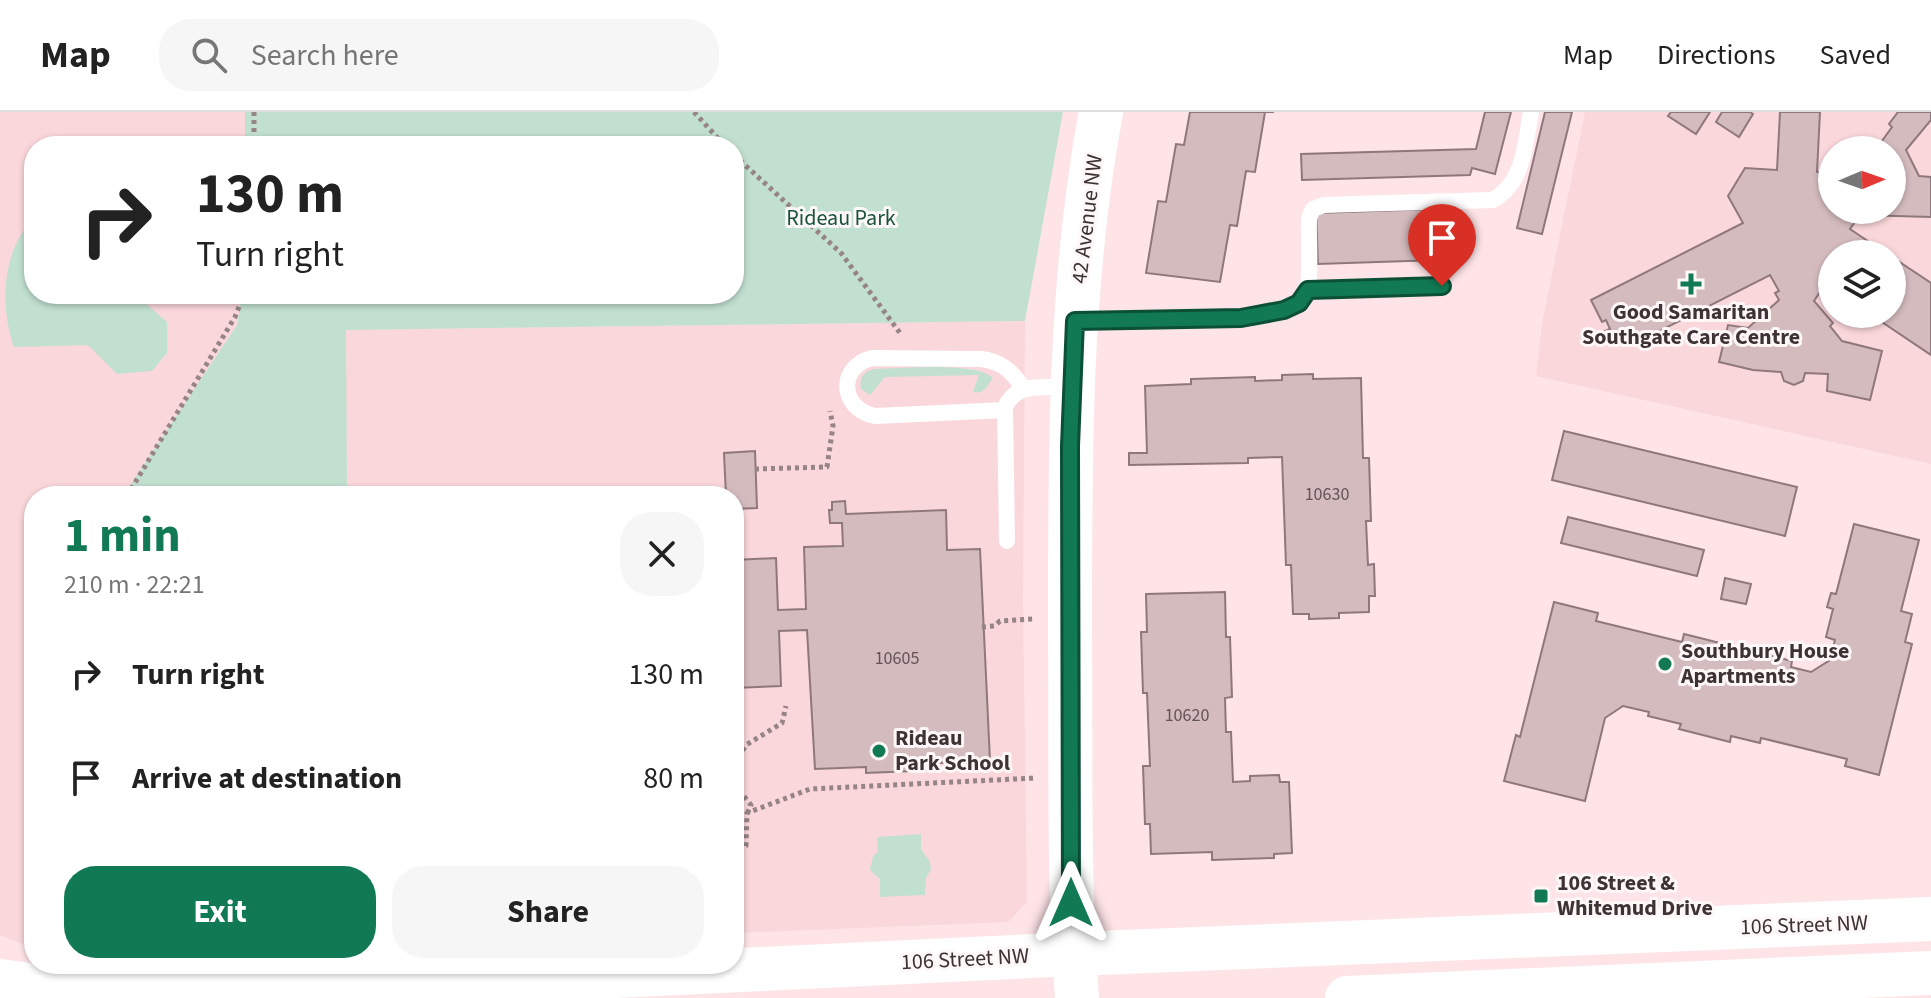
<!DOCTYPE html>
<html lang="en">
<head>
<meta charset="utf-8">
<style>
  body { margin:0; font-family:"Source Sans 3",sans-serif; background:#f6f6f6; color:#222; height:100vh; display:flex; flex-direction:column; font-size:30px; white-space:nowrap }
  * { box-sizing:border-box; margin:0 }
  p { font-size:26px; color:#767676 }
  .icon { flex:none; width:44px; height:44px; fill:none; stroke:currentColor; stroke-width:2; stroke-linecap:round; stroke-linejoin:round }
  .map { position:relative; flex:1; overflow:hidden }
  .drawer { position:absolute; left:24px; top:374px; width:720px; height:488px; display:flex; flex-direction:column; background:#fff; border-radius:32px; box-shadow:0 2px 6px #0004 }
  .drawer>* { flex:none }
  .hud { position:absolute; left:24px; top:24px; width:720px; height:168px; border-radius:32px; box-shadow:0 2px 6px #0004; background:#fff; color:#222; overflow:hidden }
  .needle { width:52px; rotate:88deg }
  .fabs { position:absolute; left:1818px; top:24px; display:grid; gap:16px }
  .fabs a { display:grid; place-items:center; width:88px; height:88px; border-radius:50%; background:#fff; box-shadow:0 2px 6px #0004; font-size:40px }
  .pin { position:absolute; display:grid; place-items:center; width:68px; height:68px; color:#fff; margin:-82px -34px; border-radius:50% 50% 50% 0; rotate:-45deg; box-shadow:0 0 8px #0007 }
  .pin .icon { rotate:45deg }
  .me { position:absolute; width:88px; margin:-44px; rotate:0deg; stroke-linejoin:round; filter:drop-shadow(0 0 6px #0008) }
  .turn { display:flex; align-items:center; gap:28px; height:168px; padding:0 40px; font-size:36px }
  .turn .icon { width:104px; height:104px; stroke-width:2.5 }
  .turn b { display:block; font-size:56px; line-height:68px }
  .round { display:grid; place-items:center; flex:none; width:84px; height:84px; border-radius:32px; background:#f6f6f6 }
  .head { display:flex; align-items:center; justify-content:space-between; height:136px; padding:0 40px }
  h1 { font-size:48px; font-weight:700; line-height:60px; color:#117a54 }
  .button { display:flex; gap:16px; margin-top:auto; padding:16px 40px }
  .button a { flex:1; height:92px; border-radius:32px; background:#117a54; color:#fff; font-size:32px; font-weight:700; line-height:92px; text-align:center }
  .button a+a { background:#f6f6f6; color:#222 }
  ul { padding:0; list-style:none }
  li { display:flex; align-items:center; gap:24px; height:104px; padding:0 40px }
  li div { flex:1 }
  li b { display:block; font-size:30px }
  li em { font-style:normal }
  header { display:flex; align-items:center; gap:48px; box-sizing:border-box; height:112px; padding:0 40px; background:#fff; border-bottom:2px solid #e0e0e0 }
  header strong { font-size:38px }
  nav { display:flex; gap:44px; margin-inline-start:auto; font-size:28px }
  .search { width:560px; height:72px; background:#f6f6f6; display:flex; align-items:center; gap:20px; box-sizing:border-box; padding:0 28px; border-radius:32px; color:#767676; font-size:30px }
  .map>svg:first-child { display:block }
  .built { fill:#fad7db; fill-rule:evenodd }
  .green { fill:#c2e0d0 }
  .building { fill:#d4bbbe; stroke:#8f787b; stroke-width:2 }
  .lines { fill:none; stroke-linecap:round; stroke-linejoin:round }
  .path { stroke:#968486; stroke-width:5; stroke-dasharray:4 4; stroke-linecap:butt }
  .lane { stroke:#fff; stroke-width:16 }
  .secondary { stroke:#fff; stroke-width:44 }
  .route-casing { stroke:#0b4f37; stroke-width:20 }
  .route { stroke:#117a54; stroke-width:14 }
  .poi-dot { fill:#117a54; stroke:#fdf7f8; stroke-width:3 }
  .labels { text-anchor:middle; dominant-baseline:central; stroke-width:6; stroke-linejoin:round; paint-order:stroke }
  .number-label { font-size:18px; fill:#635456 }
  .park-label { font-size:22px; fill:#18543b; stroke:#fdf7f8 }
  .street-label { font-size:22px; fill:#3d3234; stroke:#fdf7f8 }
  .poi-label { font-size:22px; font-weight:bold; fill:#3d3234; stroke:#fdf7f8; text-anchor:start }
</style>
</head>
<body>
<header>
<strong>Map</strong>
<div class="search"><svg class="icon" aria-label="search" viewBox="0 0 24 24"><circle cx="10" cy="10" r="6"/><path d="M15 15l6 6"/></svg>Search here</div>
<nav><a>Map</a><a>Directions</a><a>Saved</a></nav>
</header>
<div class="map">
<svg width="1931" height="886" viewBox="0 0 1931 886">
  <rect width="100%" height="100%" fill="#fee4e7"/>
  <g class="built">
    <polygon points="0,0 245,0 245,34 34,34 34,182 242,182 237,213 123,384 34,384 34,789 25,833 0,823"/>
    <path d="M1585,0H1931V352L1536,264L1542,212ZM1832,38H1892V98H1832ZM1832,142H1892V202H1832Z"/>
    <polygon points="1025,209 1023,489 1027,790 1008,810 734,821 734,384 347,384 345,218"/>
  </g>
  <g class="green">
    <polygon points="245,0 1063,0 1025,209 346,218 347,384 123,384 237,213 242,182 734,182 734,34 245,34"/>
    <path d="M34,106V182H135L167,210V241L152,259L117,262L88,233L14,235C0,195 1,139 34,106Z"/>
    <path d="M874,257C900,257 975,249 993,266C987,274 984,283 973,280L979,263L885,265L870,283L861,277C859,266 863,260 874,257Z"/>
    <polygon points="921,722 921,737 930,750 931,757 926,766 925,783 880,785 880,767 870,758 873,744 878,740 877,725"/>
  </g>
  <g class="building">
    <polygon points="1190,0 1274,0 1265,0 1255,60 1246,59 1237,114 1230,113 1220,170 1146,161 1158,89 1166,90 1176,32 1184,33"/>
    <polygon points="1485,0 1511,0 1495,62 1472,56 1470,63 1302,68 1301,42 1476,37"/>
    <polygon points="1545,0 1572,0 1542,122 1517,116"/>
    <polygon points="1671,0 1710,0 1696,22 1668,4"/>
    <polygon points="1722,0 1750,0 1753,2 1739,25 1716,10"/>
    <polygon points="1780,0 1820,0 1817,60 1832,60 1832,98 1892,98 1892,38 1852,38 1856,32 1879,33 1892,15 1889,12 1898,0 1931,0 1931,8 1906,38 1919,64 1931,65 1931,105 1860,103 1850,117 1887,142 1832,142 1832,176 1829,174 1824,182 1820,180 1814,189 1833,211 1830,214 1842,229 1882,239 1870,288 1827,279 1828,262 1805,261 1803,269 1794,273 1784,269 1781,260 1753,258 1719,250 1728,213 1748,216 1779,188 1775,181 1779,179 1770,163 1636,231 1631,221 1612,231 1605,219 1610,217 1606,208 1602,210 1591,188 1743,111 1728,84 1745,56 1777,58"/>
    <polygon points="1436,97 1438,148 1318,152 1316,101"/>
    <polygon points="1892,145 1931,171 1931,243 1870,202 1892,202"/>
    <polygon points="1313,262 1313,267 1361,266 1363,346 1369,346 1371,409 1366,409 1368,453 1374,452 1375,484 1369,484 1369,500 1339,501 1339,506 1309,507 1309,502 1293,502 1291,453 1286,453 1282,345 1248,346 1248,351 1129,353 1129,341 1147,341 1145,274 1191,272 1191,267 1255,265 1255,269 1282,268 1282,263"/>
    <polygon points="1564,319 1797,375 1785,424 1552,368"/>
    <polygon points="755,339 757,396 734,397 734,384 726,384 724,341"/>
    <polygon points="845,389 846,402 946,398 947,438 980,437 990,649 938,651 938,658 866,661 866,655 815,657 807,518 779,519 781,574 734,576 734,448 776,446 778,498 806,497 804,435 843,434 842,411 830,411 829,398 832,398 832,390"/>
    <polygon points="1568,405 1704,438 1697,464 1561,431"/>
    <polygon points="1854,412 1919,428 1901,499 1912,502 1905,530 1912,532 1879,663 1845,654 1847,647 1761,626 1760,631 1731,624 1730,630 1679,617 1681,612 1648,604 1649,600 1623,594 1605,606 1585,689 1504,669 1516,623 1520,625 1554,490 1598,501 1596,509 1682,530 1684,522 1792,549 1791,555 1811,560 1830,548 1835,528 1826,525 1833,497 1827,495 1831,481 1836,482"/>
    <polygon points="1725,466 1751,472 1746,492 1721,487"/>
    <polygon points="1225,480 1226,525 1230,525 1232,585 1225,586 1226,620 1231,620 1233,670 1250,669 1250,664 1279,663 1280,670 1289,670 1292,741 1274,742 1274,746 1212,748 1212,740 1151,742 1150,712 1145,712 1143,654 1150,654 1147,581 1143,581 1141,520 1147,520 1146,482"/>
  </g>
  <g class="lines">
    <g class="path">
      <polyline points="254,0 254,34"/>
      <polyline points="694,0 725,34"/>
      <polyline points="734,43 841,141 900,221"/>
      <polyline points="755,357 827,355 833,314 830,299"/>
      <polyline points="127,384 235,205 244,182"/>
      <polyline points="982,515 994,514 1000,509 1034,507"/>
      <polyline points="734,652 746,633 782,611 786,594"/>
      <polyline points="734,672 751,693 748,700"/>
      <polyline points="734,745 746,734 747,701 810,677 1036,666"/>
    </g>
    <g class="lane">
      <polyline points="1308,178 1442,174"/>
      <path d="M1078,209C1118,208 1290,217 1306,180C1312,168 1308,122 1309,106L1313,97L1324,93L1354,92L1493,88C1524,71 1525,32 1531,0"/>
      <path d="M1005,298L875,304C840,297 837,255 872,246L981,247C1001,249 1012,259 1023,276"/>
      <path d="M1007,429L1005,295C1017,269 1045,276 1070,275"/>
    </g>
    <g class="secondary">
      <polyline points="0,869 86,881 130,883 429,873 1074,842 1931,807"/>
      <path d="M1077,886C1068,763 1071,641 1070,518C1070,344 1069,171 1101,0"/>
      <polyline points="1347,886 1931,861"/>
    </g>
  </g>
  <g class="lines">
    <defs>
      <polyline id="route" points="1071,791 1070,334 1075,209 1241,206 1284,198 1299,191 1308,178 1442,174"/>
    </defs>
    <use href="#route" class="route-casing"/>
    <use href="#route" class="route"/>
  </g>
  <g class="poi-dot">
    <path d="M1687 160h8v8h8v8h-8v8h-8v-8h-8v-8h8z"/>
    <circle cx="1665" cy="552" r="8"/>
    <circle cx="879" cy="639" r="8"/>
    <rect x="1533" y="776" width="16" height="16" rx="4"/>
  </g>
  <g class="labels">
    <g class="number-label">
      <text x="1327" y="382">10630</text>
      <text x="897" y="546">10605</text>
      <text x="1187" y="603">10620</text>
    </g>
    <g class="park-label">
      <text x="841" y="106">Rideau Park</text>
    </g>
    <g class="street-label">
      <text transform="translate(1087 107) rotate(-83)">42 Avenue NW</text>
      <text transform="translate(1804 813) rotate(-2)">106 Street NW</text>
      <text transform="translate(965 847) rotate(-3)">106 Street NW</text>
    </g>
    <g class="poi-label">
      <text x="1691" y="200" text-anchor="middle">Good Samaritan<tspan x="1691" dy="25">Southgate Care Centre</tspan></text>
      <text x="1681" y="539">Southbury House<tspan x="1681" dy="25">Apartments</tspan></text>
      <text x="895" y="626">Rideau<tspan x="895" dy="25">Park School</tspan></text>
      <text x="1557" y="771">106 Street &amp;<tspan x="1557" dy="25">Whitemud Drive</tspan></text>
    </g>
  </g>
</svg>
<div class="fabs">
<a><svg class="needle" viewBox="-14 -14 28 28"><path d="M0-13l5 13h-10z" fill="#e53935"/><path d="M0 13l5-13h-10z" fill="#767676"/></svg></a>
<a><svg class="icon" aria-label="layers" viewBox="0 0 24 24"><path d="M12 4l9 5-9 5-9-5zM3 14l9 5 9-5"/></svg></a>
</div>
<div class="pin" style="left:1442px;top:174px;background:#d93025"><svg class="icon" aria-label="arrive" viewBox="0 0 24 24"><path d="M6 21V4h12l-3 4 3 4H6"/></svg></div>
<svg class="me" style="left:1071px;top:791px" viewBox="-20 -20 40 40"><path d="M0-17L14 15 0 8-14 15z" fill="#117a54" stroke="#fff" stroke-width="4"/></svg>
<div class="hud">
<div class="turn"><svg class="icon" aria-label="right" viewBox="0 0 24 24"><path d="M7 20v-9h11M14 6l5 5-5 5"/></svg><div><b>130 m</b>Turn right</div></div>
</div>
<section class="drawer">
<div class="head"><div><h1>1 min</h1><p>210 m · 22:21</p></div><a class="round"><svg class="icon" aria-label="close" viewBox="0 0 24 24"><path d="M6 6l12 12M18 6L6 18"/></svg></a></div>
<ul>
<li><svg class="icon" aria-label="right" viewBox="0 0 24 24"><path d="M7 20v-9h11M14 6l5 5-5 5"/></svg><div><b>Turn right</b></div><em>130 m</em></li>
<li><svg class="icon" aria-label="arrive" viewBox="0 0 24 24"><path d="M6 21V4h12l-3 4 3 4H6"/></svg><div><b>Arrive at destination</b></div><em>80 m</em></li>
</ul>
<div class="button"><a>Exit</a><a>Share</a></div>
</section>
</div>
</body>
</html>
